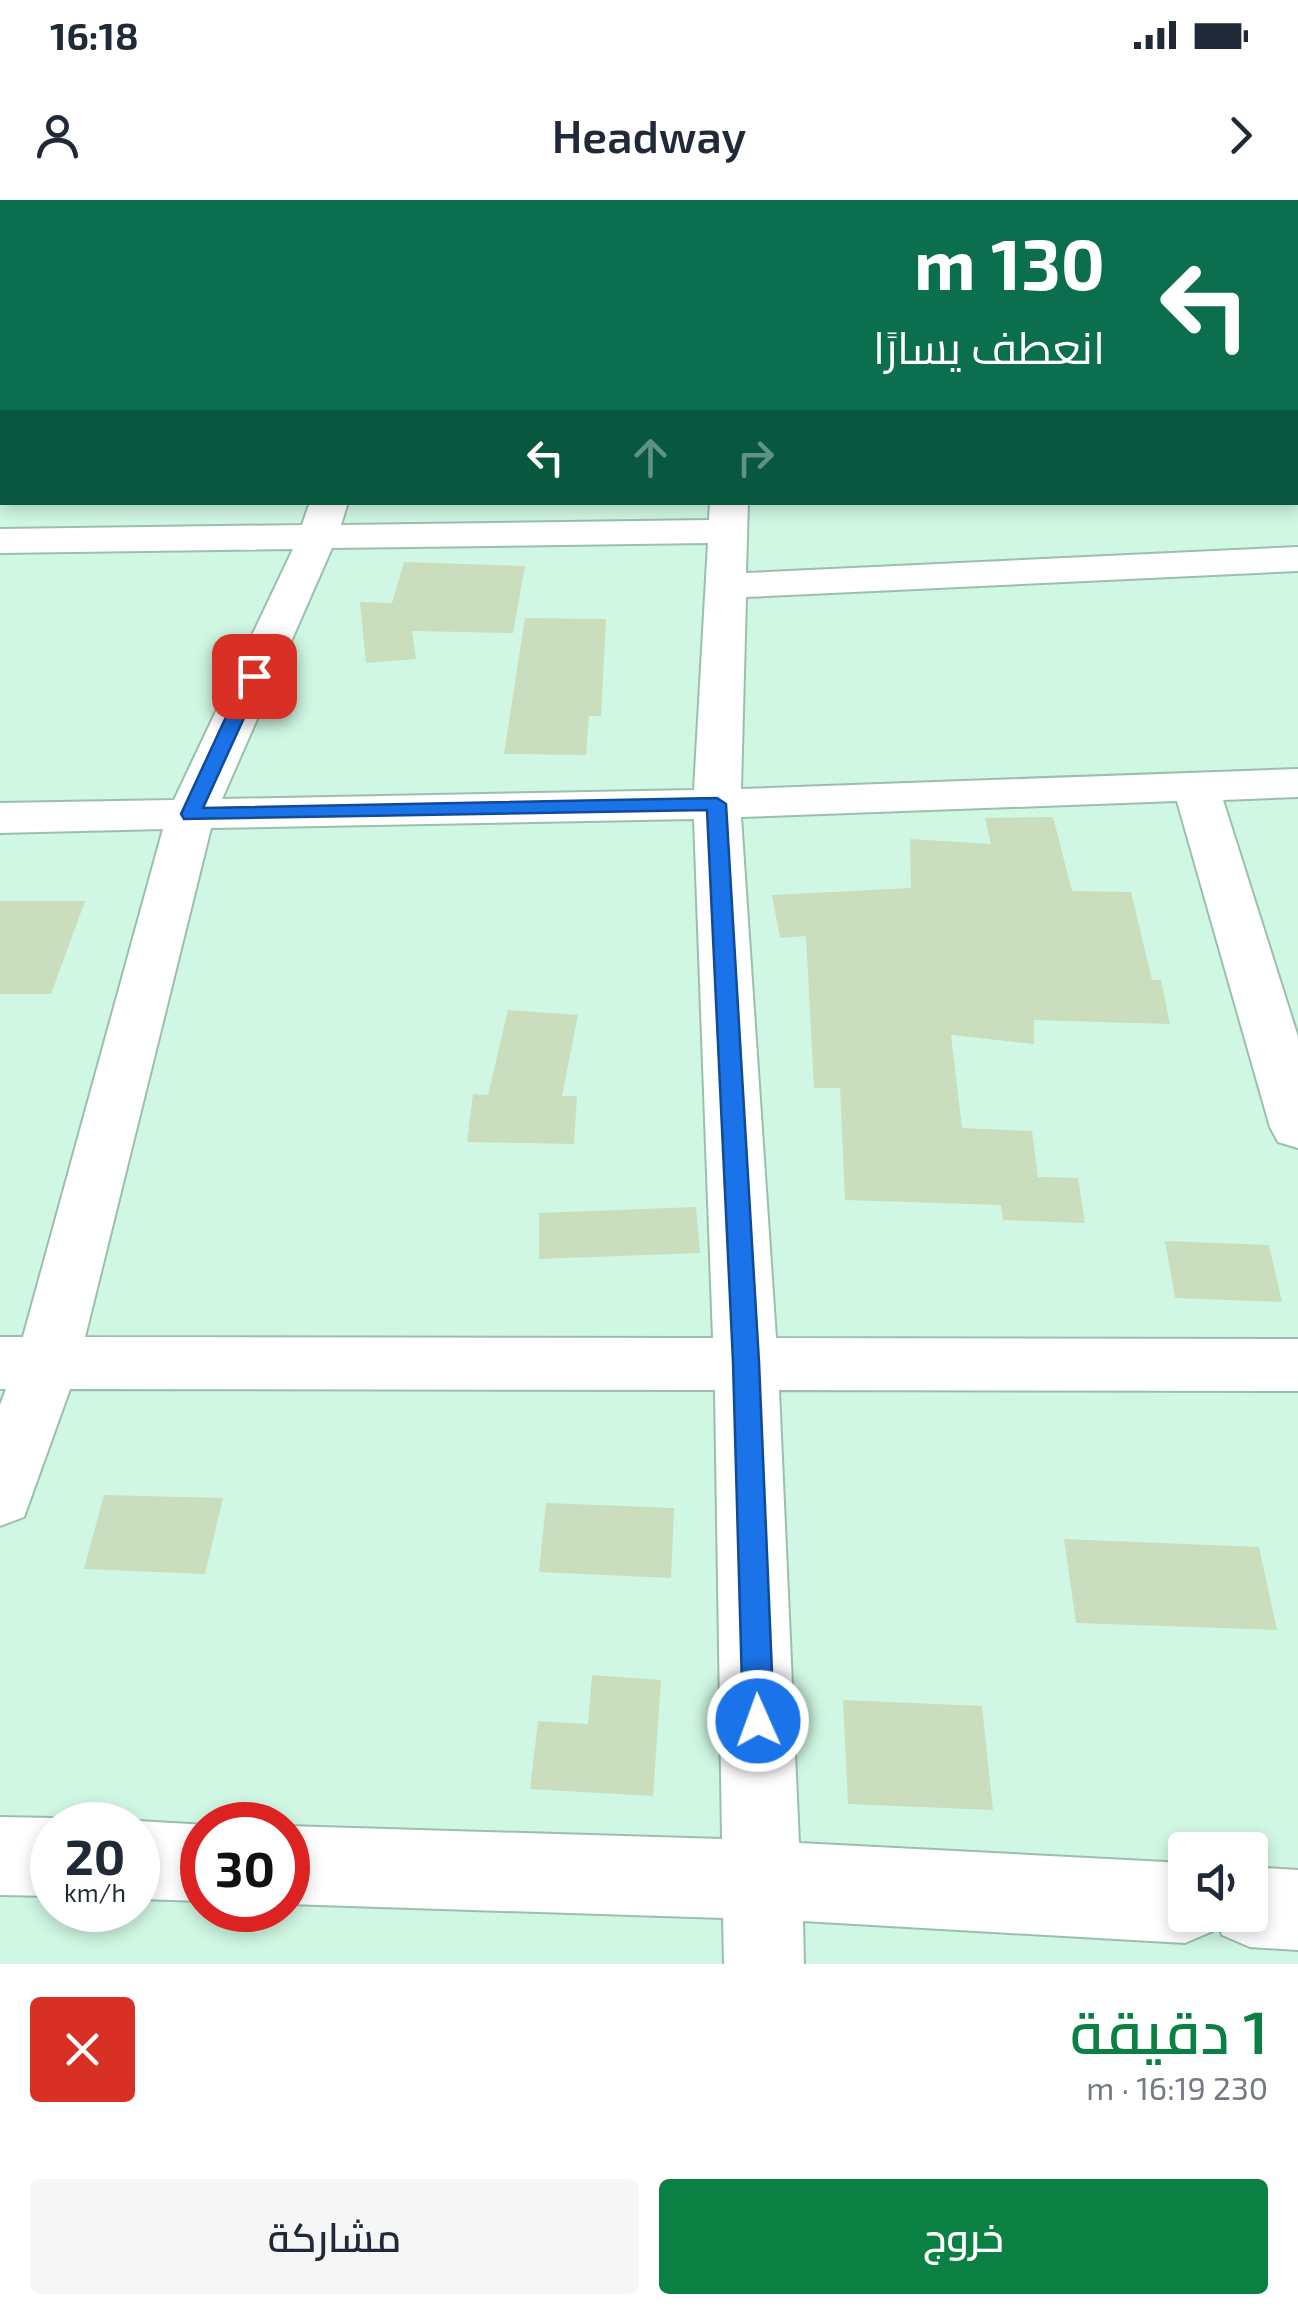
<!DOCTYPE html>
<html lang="ar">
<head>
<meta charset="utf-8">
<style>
  body { margin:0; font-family:"Exo 2",Cairo,sans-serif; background:#f6f6f7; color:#1f2937; direction:rtl; height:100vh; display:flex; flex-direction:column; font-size:38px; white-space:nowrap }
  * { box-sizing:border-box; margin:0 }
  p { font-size:32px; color:#747a83 }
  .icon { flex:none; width:55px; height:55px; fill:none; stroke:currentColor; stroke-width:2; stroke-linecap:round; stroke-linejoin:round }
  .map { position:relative; height:1764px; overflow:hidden; direction:ltr }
  .details { display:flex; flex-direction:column; background:#fff; flex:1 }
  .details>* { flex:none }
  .banner { position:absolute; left:0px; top:0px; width:1300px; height:305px; box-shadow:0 5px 15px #0003; direction:rtl; background:#0b6e4f; color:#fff; overflow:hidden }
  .buttons { position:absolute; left:1168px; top:1632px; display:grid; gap:20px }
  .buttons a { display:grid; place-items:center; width:100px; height:100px; border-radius:10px; background:#fff; box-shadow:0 5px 15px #0003; font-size:50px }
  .speed { position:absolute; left:30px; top:1602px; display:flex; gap:20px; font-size:50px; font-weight:700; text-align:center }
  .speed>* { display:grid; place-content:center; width:130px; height:130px; border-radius:50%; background:#fff; box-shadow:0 5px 15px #0003; line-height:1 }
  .speed small { font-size:25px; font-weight:400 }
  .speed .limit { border:15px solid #d22; background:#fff; color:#111 }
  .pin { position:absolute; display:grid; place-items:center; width:85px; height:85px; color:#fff; margin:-42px; border-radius:20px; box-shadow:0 5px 15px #0006 }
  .me { position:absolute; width:110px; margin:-55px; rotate:358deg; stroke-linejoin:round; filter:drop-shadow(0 0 8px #0008) }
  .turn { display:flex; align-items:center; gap:35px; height:210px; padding:0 30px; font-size:45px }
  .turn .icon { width:130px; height:130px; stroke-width:2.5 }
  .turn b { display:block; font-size:70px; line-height:85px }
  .lanes { display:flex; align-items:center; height:95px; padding:0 30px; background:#0003; justify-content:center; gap:50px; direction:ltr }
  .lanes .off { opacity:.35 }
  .round { display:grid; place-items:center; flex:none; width:105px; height:105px; border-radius:10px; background:#f6f6f7 }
  .summary { display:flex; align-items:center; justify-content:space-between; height:170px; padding:0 30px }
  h1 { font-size:60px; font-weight:600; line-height:75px; color:#0b8043 }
  .button { display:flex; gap:20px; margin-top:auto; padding:20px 30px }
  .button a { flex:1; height:115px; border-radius:10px; background:#0b8043; color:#fff; font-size:40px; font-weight:600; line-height:115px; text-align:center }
  .button a+a { background:#f6f6f7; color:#1f2937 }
  .status { display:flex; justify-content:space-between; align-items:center; height:70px; padding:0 50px; background:#fff; direction:ltr }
  .status svg { height:28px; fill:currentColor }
  header { display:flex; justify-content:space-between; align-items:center; height:130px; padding:0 30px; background:#fff; font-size:45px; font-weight:600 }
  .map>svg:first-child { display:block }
  .building { fill:#cadebd }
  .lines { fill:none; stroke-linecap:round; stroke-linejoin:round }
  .minor-casing { stroke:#9ac0ad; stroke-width:4 }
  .minor { fill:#fff; fill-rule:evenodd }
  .route { fill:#1a73e8; stroke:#114b97; stroke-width:2.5 }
</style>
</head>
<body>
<div class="status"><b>16:18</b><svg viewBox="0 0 49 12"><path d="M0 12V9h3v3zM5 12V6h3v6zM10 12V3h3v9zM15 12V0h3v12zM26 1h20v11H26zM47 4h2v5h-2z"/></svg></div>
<header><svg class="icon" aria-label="forward" viewBox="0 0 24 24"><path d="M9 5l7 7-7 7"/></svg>Headway<svg class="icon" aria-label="person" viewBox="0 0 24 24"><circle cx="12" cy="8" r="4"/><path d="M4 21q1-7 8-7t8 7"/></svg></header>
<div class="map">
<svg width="1298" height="1764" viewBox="0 0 1298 1764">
  <rect width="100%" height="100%" fill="#d0f7e3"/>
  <g class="building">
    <polygon points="404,362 525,366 513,433 412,431 416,459 366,463 360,402 392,403"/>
    <polygon points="525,418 606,419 601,516 589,516 586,555 504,554"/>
    <polygon points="1053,617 1072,691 1131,692 1152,780 1161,780 1170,824 1034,820 1034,844 951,835 962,928 1032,931 1038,977 1078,978 1085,1023 1003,1020 1001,1005 845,1000 840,888 814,888 806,736 780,738 772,695 911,688 910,639 991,644 985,618"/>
    <polygon points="0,701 85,701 51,794 0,794"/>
    <polygon points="508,810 578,815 562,896 577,896 574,944 467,942 473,894 488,895"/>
    <polygon points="696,1007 700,1053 539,1059 539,1013"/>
    <polygon points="1165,1041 1269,1045 1282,1102 1175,1098"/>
    <polygon points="104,1295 223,1298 205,1374 84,1369"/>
    <polygon points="546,1303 674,1308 671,1378 539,1372"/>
    <polygon points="1064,1339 1259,1347 1277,1430 1076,1423"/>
    <polygon points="592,1475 661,1480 653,1596 530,1589 538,1521 588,1524"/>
    <polygon points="843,1500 982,1506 993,1610 848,1604"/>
  </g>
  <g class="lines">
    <defs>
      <g id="minor">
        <polygon points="716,0 746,0 746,2 717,2"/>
        <polygon points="0,88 2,89 2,108 0,108"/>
        <rect x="0" y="241" width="2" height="22"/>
        <path d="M310,302H348L341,325L709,320L710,302H748L746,373L1298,347V371L746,397L741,589L1298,569V597L1223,600L1298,837V948L1278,942L1270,927L1177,601L741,617L776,1138L1298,1139V1191L779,1190L799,1643L1185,1663V1715H1250V1667L1298,1670V1750L1250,1747L1222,1735L1217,1722L1213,1731L1185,1743L803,1721L804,1764H724L723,1718L288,1704V1626L722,1639L715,1190L70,1189L24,1317L0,1326V1205L6,1189H0V1137H23L163,629L0,633V603L174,600L293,349L0,353V329L302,325ZM708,343L694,590L222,599L332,348ZM694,619L713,1138L85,1137L211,628Z"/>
        <polygon points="0,1617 52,1618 69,1625 52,1625 52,1696 0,1695"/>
        <polygon points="138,1621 207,1625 202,1625 202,1701 138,1699 138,1625 129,1625"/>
      </g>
    </defs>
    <use href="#minor" class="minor-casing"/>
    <use href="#minor" class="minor"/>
  </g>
  <polygon class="route" points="254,470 263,476 203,608 717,598 726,604 759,1162 774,1521 769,1531 758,1535 747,1531 743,1521 733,1162 707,610 184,619 181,614 245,476"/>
</svg>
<div class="buttons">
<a><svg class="icon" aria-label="sound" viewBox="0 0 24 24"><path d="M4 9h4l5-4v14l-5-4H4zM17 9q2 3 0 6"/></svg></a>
</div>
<div class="speed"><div>20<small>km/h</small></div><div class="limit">30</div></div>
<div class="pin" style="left:254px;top:476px;background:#d93025"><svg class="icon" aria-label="arrive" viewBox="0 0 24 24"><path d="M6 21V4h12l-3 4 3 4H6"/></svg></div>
<svg class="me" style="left:758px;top:1521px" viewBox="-20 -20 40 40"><circle r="17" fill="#1a73e8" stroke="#fff" stroke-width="3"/><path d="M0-11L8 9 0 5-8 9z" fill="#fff"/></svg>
<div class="banner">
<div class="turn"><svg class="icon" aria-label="left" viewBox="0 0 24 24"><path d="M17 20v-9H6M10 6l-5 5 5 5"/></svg><div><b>130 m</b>انعطف يسارًا</div></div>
<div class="lanes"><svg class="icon" aria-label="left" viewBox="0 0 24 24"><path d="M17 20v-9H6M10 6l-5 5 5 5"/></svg><svg class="icon off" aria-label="ahead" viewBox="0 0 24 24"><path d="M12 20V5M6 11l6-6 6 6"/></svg><svg class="icon off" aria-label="right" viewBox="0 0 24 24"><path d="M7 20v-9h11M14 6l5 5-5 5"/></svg></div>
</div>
</div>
<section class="details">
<div class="summary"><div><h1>1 دقيقة</h1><p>230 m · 16:19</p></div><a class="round" style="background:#d93025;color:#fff"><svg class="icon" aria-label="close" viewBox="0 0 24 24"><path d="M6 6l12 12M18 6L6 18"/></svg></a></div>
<div class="button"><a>خروج</a><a>مشاركة</a></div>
</section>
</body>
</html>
